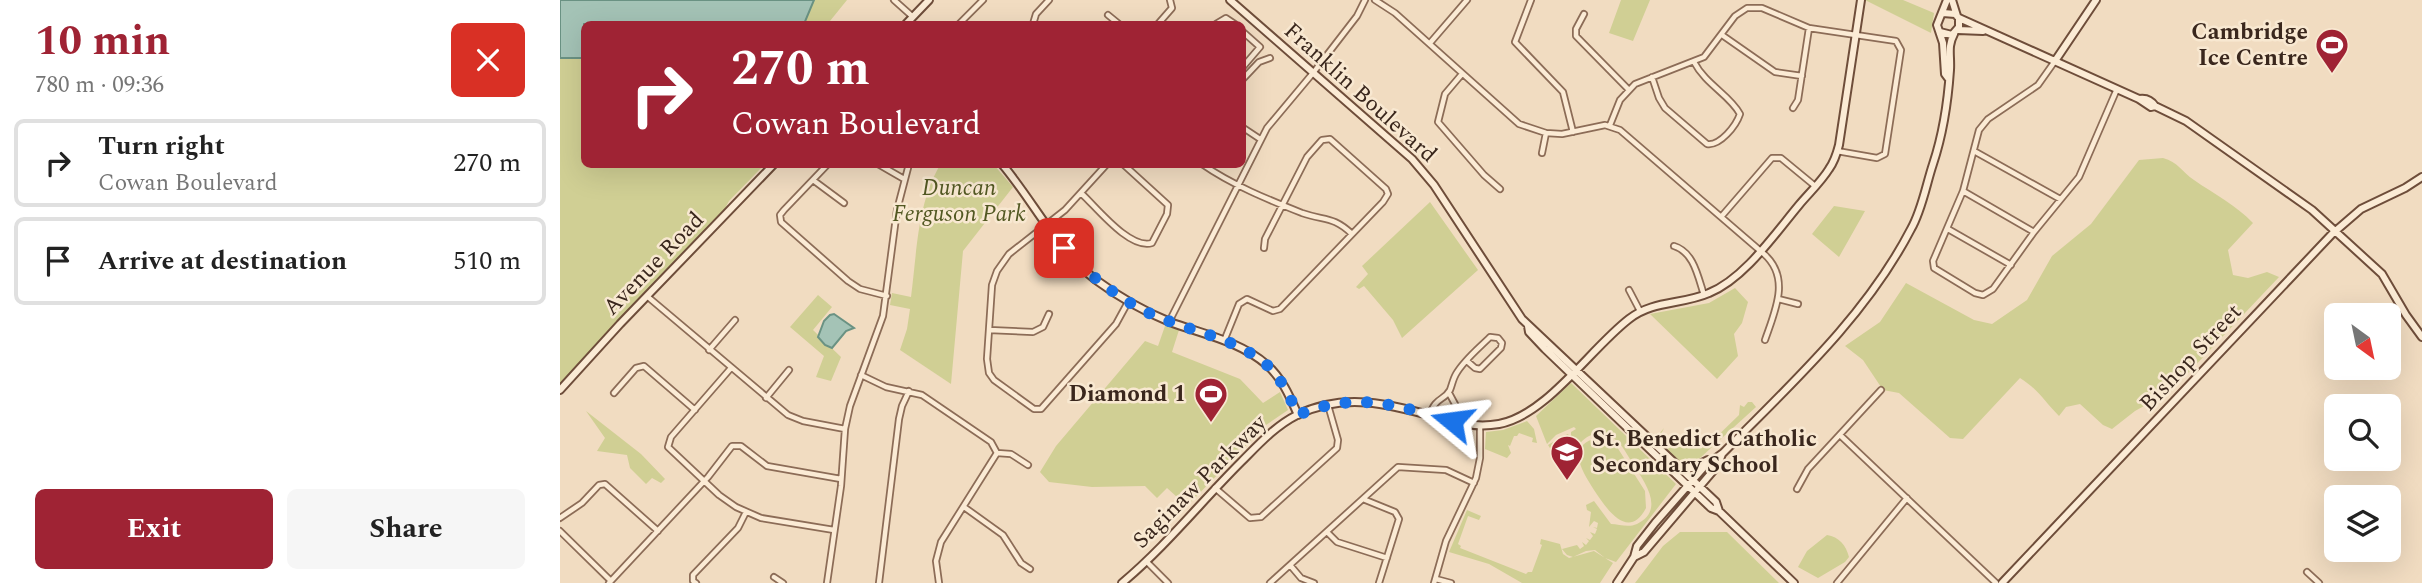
<!DOCTYPE html>
<html lang="en">
<head>
<meta charset="utf-8">
<style>
  :root { --surface:#fff; --page:#f6f6f6; --text:#222; --muted:#767676; --line:#e0e0e0; --accent:#9f2334 }
  body { margin:0; font-family:Spectral,serif; background:var(--page); color:var(--text); height:100vh; display:flex; flex-direction:column; font-size:26px; white-space:nowrap }
  * { box-sizing:border-box; margin:0 }
  p { font-size:23px; color:var(--muted) }
  .icon { flex:none; width:38px; height:38px; fill:none; stroke:currentColor; stroke-width:2; stroke-linecap:round; stroke-linejoin:round }
  .map { position:relative; flex:1; overflow:hidden }
  .side { display:flex; flex-direction:column; background:var(--surface); width:560px }
  .side>* { flex:none }
  .banner { position:absolute; left:21px; top:21px; width:665px; height:147px; border-radius:10px; box-shadow:0 7px 28px #0002; background:#9f2334; color:#fff; overflow:hidden }
  .needle { width:46px; rotate:147deg }
  .fabs { position:absolute; left:1764px; top:303px; display:grid; gap:14px }
  .fabs a { display:grid; place-items:center; width:77px; height:77px; border-radius:10px; background:var(--surface); box-shadow:0 7px 28px #0002; font-size:35px }
  .pin { position:absolute; display:grid; place-items:center; width:60px; height:60px; color:#fff; margin:-30px; border-radius:14px; box-shadow:0 4px 10px #0006 }
  .me { position:absolute; width:77px; margin:-38px; rotate:286deg; stroke-linejoin:round; filter:drop-shadow(0 0 5px #0008) }
  .turn { display:flex; align-items:center; gap:24px; height:147px; padding:0 35px; font-size:32px }
  .turn .icon { width:91px; height:91px; stroke-width:2.5 }
  .turn b { display:block; font-size:49px; line-height:60px }
  .round { display:grid; place-items:center; flex:none; width:74px; height:74px; border-radius:10px; background:var(--page) }
  .headline { display:flex; align-items:center; justify-content:space-between; height:119px; padding:0 35px }
  h1 { font-size:42px; font-weight:700; line-height:52px; color:var(--accent) }
  .primary-button { display:flex; gap:14px; margin-top:auto; padding:14px 35px }
  .primary-button a { flex:1; height:80px; border-radius:10px; background:var(--accent); color:#fff; font-size:28px; font-weight:700; line-height:80px; text-align:center }
  .primary-button a+a { background:var(--page); color:var(--text) }
  ul { padding:0; list-style:none }
  li { display:flex; align-items:center; gap:21px; height:88px; margin:0 14px 10px; padding:0 21px; border:4px solid var(--line); border-radius:10px }
  li div { flex:1 }
  li b { display:block; font-size:26px }
  li em { font-style:normal }
  main { display:flex; flex:1; min-height:0 }
  .map>svg:first-child { display:block }
  .green { fill:#d0cf94 }
  .water { fill:#a4c3b6; stroke:#6a9283; stroke-width:2 }
  .lines { fill:none; stroke-linecap:round; stroke-linejoin:round }
  .street-casing { stroke:#8c6c57; stroke-width:8 }
  .secondary-casing { stroke:#6e4d3a; stroke-width:10 }
  .street { stroke:#fbebd5; stroke-width:4.5 }
  .secondary { stroke:#fbebd5; stroke-width:6 }
  .route { stroke:#1a73e8; stroke-width:12; stroke-dasharray:0 21.6 }
  .labels { text-anchor:middle; dominant-baseline:central; stroke-width:5; stroke-linejoin:round; paint-order:stroke }
  .poi-label { font-size:23px; font-weight:bold; fill:#3a271d; stroke:#f8e8d1; text-anchor:end }
  .street-label { font-size:23px; fill:#3a271d; stroke:#f8e8d1 }
  .park-label { font-size:23px; font-style:italic; fill:#525822; stroke:#f8e8d1 }
</style>
</head>
<body>
<main>
<section class="side">
<div class="headline"><div><h1>10 min</h1><p>780 m · 09:36</p></div><a class="round" style="background:#d93025;color:#fff"><svg class="icon" aria-label="close" viewBox="0 0 24 24"><path d="M6 6l12 12M18 6L6 18"/></svg></a></div>
<ul>
<li><svg class="icon" aria-label="right" viewBox="0 0 24 24"><path d="M7 20v-9h11M14 6l5 5-5 5"/></svg><div><b>Turn right</b><p>Cowan Boulevard</p></div><em>270 m</em></li>
<li><svg class="icon" aria-label="arrive" viewBox="0 0 24 24"><path d="M6 21V4h12l-3 4 3 4H6"/></svg><div><b>Arrive at destination</b></div><em>510 m</em></li>
</ul>
<div class="primary-button"><a>Exit</a><a>Share</a></div>
</section>
<div class="map">
<svg width="1862" height="583" viewBox="0 0 1862 583">
  <rect width="100%" height="100%" fill="#f1dcc1"/>
  <path class="green" d="M0,0h287l-17,21 1,3h-247v140l180,1 -35,36 -6,11 -163,173z
    M1061,0h29l-17,41 -24,-8z
    M1305,0h38l31,13 -3,20z
    M1603,158c15,4 19,14 31,22 20,14 42,25 59,43l-25,27 5,25 15,3 19,-6 12,5 -108,114 -36,20 -23,18 -9,-4 -23,-21 -14,3 -7,9c-16,-16 -20,-26 -39,-38l-57,61 -13,-1 -51,-45 -16,-3 -20,-30 -18,-14 35,-24 26,-39 68,37 18,4 35,-24 25,-44 39,-32 48,-64z
    M380,165h27l4,3 3,-3h20l19,22 -50,64 -12,133 -51,-34 7,-21 3,-20 -20,-4 2,-12 19,4c6,-45 6,-93 29,-132z
    M870,202l48,68 -76,68 -9,-18 -29,-34 -5,3 -3,-2 12,-13 -6,-8z
    M1274,206l31,5 -26,46 -27,-23z
    M1175,288l13,14 -6,21 -8,11 4,22 -21,23 -67,-65 59,-11z
    M258,295l14,12 -19,23 28,27 -10,24 -15,-4 8,-21 -34,-29z
    M605,326l14,4 -7,22 68,27 23,24 17,-11 8,18 -22,15 -79,81 -20,-18 -10,10 -12,-12 -53,1 -43,-5 -9,-10 16,-26 89,-105 13,5z
    M1011,383l105,101 -60,78 -11,-4 -10,-8 -9,1 -13,6 -6,-2 -5,-6 15,-4 3,4 4,-3 -2,-4 4,3 3,-4 -3,-3 4,2 3,-4 -3,-4 5,2 2,-5 -4,-2 4,1 1,-5 -4,-2 -5,6 2,-15 -4,-2 -1,-5 8,-4 17,23c8,0 17,4 26,0 29,-14 7,-43 -4,-60 -6,-9 -11,-21 -20,-26 -17,-12 -37,1 -39,21l-2,-2 -3,2 1,3 -8,5 -14,-22 5,-3 7,2 2,5 -2,4 10,-8 -2,-4h-5l4,-7 4,2v-4l5,-3 -2,-2 -18,8 -9,9 -11,-28z
    M1188,402h4l4,5 -56,51 -13,7 1,2c-11,-2 -31,-23 -32,-34h4l4,-5 -3,6 15,13h30l33,-32 1,-10 4,2z
    M26,411l55,43 24,25 -4,4 -9,-5 -6,6 -16,-16 -3,-13 -30,-4 8,-13z
    M967,421l7,8 3,14 -5,-1 1,-4 -14,-5 -2,3h-3l-4,10 -2,-1 3,8 -4,5 -22,-9 1,-17 17,-2z
    M1038,438l11,2 8,7 28,44 1,17c-18,34 -40,0 -52,-18 -11,-18 -30,-45 4,-52z
    M907,510l14,6 -2,4 -11,-4 -10,28 3,2 -1,2 66,26 2,-2h4l10,-27 -2,-1 1,-5 19,5 3,10 6,4 25,-7 19,12 -13,20h-78l-33,-19 -40,-12z
    M1120,532h47l52,51h-144l28,-37z
    M1267,535c12,2 19,10 22,22l-4,5 -27,16 -20,-11 9,-16z"/>
  <path class="water" d="M0,0h254l-10,24h-220v35l-2,-3v2h-22z
    M274,314l20,14 -8,3 -14,17 -7,-3 -7,-8 6,-16 6,-6z"/>
  <g class="lines">
    <defs>
      <path id="street" d="M334,0l19,17
        M815,0l20,13 124,111 27,9 16,1 43,-9 15,5 144,124c27,24 11,57 1,86
        M971,0l-16,42 48,50 10,40
        M1024,14l-8,15v7l53,54
        M548,15l11,9
        M399,24l24,-24
        M473,24l3,-10 13,-14
        M598,24l14,-16 -2,-8
        M656,24l10,-6 9,6
        M682,31l18,16 -18,21
        M1162,35l53,37 27,4
        M870,43l37,-43
        M1495,61l-17,24 -50,34 -9,11 -16,61 -30,70 1,7 41,25 8,2 10,-6 41,-57 45,-55 38,-88
        M902,74l-17,20 -7,28 46,53 16,14
        M1092,77l7,21 6,10 42,36c13,2 29,-18 33,-30 -10,-19 -34,-29 -46,-52
        M682,80l17,-18 11,-4
        M1233,108l5,-8 11,-72
        M1050,125l10,-25 15,-16 69,-27 31,-41 12,-8h15l47,20 87,13 5,9 -16,104 -8,4 -40,-7
        M682,127l18,12
        M1414,151l86,48
        M982,153l4,-20
        M268,164l-44,46 -4,5 1,7 67,59 12,8 27,7
        M318,164l26,15
        M547,164l-42,46 -56,44 -12,17 -5,14 -5,74 2,14 5,7 40,29h7l75,-85 12,-22
        M642,164c30,21 67,36 100,49 23,8 31,3 50,21
        M253,180l31,23
        M1403,191l71,41
        M522,194c15,14 48,56 70,49l15,-29 1,-9 -45,-41
        M1161,217l51,-59h9l34,28
        M1388,229l63,36
        M1114,246c20,6 24,31 30,49
        M1069,290l11,21
        M88,297l140,118 15,6 42,8
        M1218,299l20,5
        M609,322l98,-194 46,-55 44,-57 8,-16
        M429,330l44,2 10,-5 6,-13
        M664,341l15,-37 8,-5 26,12 7,-2 103,-107 5,-8 -2,-5 -56,-50 -8,1 -15,17 -42,82 -1,9
        M149,350l26,-30
        M171,368l-60,69 -3,10 51,48 17,12 25,11 73,12
        M301,375l25,12 36,8 69,47 6,11
        M54,393l22,-25 8,-2 51,44
        M889,393l7,13 -4,15
        M206,398l23,-28
        M870,415c5,-18 14,-14 20,-25 2,-5 3,-11 6,-16 8,-14 22,-25 34,-37l8,1 4,5 -1,5 -21,21 -5,-1 -8,-7
        M1280,435l156,148
        M437,453l14,1 17,11
        M655,488l35,30 11,-1 76,-69 1,-8 -10,-35
        M1237,489l11,-20 73,-79
        M803,499l32,13 4,7 -20,64
        M404,507l39,28 18,28 9,6
        M0,518l22,-15 17,-18 6,-1 53,47
        M0,531l51,50
        M767,532l10,10 50,16
        M586,561l22,22
        M730,565l11,13 13,5
        M1747,572l12,11
        M214,577l9,6
        M876,579l15,4
        M49,583l99,-106 24,-31h9l26,20 74,13
        M136,583l-3,-2v-6l45,-47 8,-16
        M267,583l14,-97 4,-57 5,-23 33,-90 14,-106 12,-46
        M319,583l20,-164 3,-13 7,-15
        M379,583l-3,-22 5,-19 56,-89
        M710,583l128,-116 48,3 28,13
        M874,583l12,-42 30,-63 4,-20v-32
        M1277,583l70,-85"/>
      <path id="secondary" d="M670,0l182,159 22,26 88,134 194,183 3,9
        M1387,0l-10,25 6,18 2,31 3,4
        M1392,0l5,16
        M1399,18l180,81 12,8 4,-1
        M346,24l23,-24
        M1398,30l25,1
        M1380,32l12,3 7,-8v-9l-4,-4 -12,-1
        M1495,61l41,-61
        M1579,99c6,-1 12,1 16,7l31,15 126,89 70,64 24,41 16,22
        M442,164c32,38 54,85 94,116 23,17 47,31 74,42 32,12 70,19 97,43 15,13 23,32 31,50
        M968,326l1,6 16,17 166,159 8,3 75,72
        M0,390l60,-66 154,-160
        M1121,469l11,-1 16,-8
        M1074,557l10,-5 74,-87 4,-11
        M562,583c43,-36 79,-81 119,-121 17,-17 34,-36 56,-47 47,-23 92,-11 139,2 22,6 40,11 63,7 48,-9 91,-75 130,-105 24,-19 53,-14 80,-26 35,-14 65,-58 90,-88 10,-12 22,-23 30,-36 5,-7 8,-16 10,-24l22,-145
        M1057,583l17,-26 3,-11 18,-23 50,-57 18,-13c68,-69 143,-137 188,-224 11,-19 15,-44 22,-65 10,-30 15,-64 17,-94 1,-15 -3,-23 4,-36
        M1442,583l330,-349 29,-25 44,-21 17,-11"/>
    </defs>
    <use href="#street" class="street-casing"/>
    <use href="#secondary" class="secondary-casing"/>
    <use href="#street" class="street"/>
    <use href="#secondary" class="secondary"/>
  </g>
  <g class="lines">
    <path class="route" d="M504,248c25,27 52,49 85,65 38,18 86,24 118,52 14,13 23,32 31,50 56,-24 99,-10 154,6"/>
  </g>
  <defs>
    <symbol id="stadium-pin" viewBox="-11 -11 22 30"><path d="M0 17L-7.5 6A9.5 9.5 0 1 1 7.5 6Z" fill="#9f2334" stroke="#f8e8d1"/><path d="M0-5a6.5 5 0 1 0 0 10a6.5 5 0 1 0 0-10ZM-3.5-1.8h7v3.6h-7Z" fill="#fff"/></symbol>
    <symbol id="school-pin" viewBox="-11 -11 22 30"><path d="M0 17L-7.5 6A9.5 9.5 0 1 1 7.5 6Z" fill="#9f2334" stroke="#f8e8d1"/><path d="M0-5L7-2L0 1L-7-2ZM-4 1L0 2.5L4 1V4Q0 6-4 4Z" fill="#fff"/></symbol>
  </defs>
  <g fill-rule="evenodd">
    <use href="#stadium-pin" x="1753" y="26" width="38" height="52"/>
    <use href="#stadium-pin" x="632" y="375" width="38" height="52"/>
    <use href="#school-pin" x="988" y="433" width="38" height="52"/>
  </g>
  <g class="labels">
    <g class="poi-label">
      <text x="1748" y="32">Cambridge<tspan x="1748" dy="26">Ice Centre</tspan></text>
      <text x="626" y="394">Diamond 1</text>
      <text x="1032" y="439" text-anchor="start">St. Benedict Catholic<tspan x="1032" dy="26">Secondary School</tspan></text>
    </g>
    <g class="street-label">
      <text transform="translate(800 93) rotate(42)">Franklin Boulevard</text>
      <text transform="translate(94 264) rotate(-46)">Avenue Road</text>
      <text transform="translate(1631 358) rotate(-47)">Bishop Street</text>
      <text transform="translate(640 482) rotate(-45)">Saginaw Parkway</text>
    </g>
    <g class="park-label">
      <text x="399" y="188">Duncan<tspan x="399" dy="26">Ferguson Park</tspan></text>
    </g>
  </g>
</svg>
<div class="fabs">
<a><svg class="needle" viewBox="-14 -14 28 28"><path d="M0-13l5 13h-10z" fill="#e53935"/><path d="M0 13l5-13h-10z" fill="#767676"/></svg></a>
<a><svg class="icon" aria-label="search" viewBox="0 0 24 24"><circle cx="10" cy="10" r="6"/><path d="M15 15l6 6"/></svg></a>
<a><svg class="icon" aria-label="layers" viewBox="0 0 24 24"><path d="M12 4l9 5-9 5-9-5zM3 14l9 5 9-5"/></svg></a>
</div>
<div class="pin" style="left:504px;top:248px;background:#d93025"><svg class="icon" aria-label="arrive" viewBox="0 0 24 24"><path d="M6 21V4h12l-3 4 3 4H6"/></svg></div>
<svg class="me" style="left:892px;top:421px" viewBox="-20 -20 40 40"><path d="M0-17L14 15 0 8-14 15z" fill="#1a73e8" stroke="#fff" stroke-width="4"/></svg>
<div class="banner">
<div class="turn"><svg class="icon" aria-label="right" viewBox="0 0 24 24"><path d="M7 20v-9h11M14 6l5 5-5 5"/></svg><div><b>270 m</b>Cowan Boulevard</div></div>
</div>
</div>
</main>
</body>
</html>
